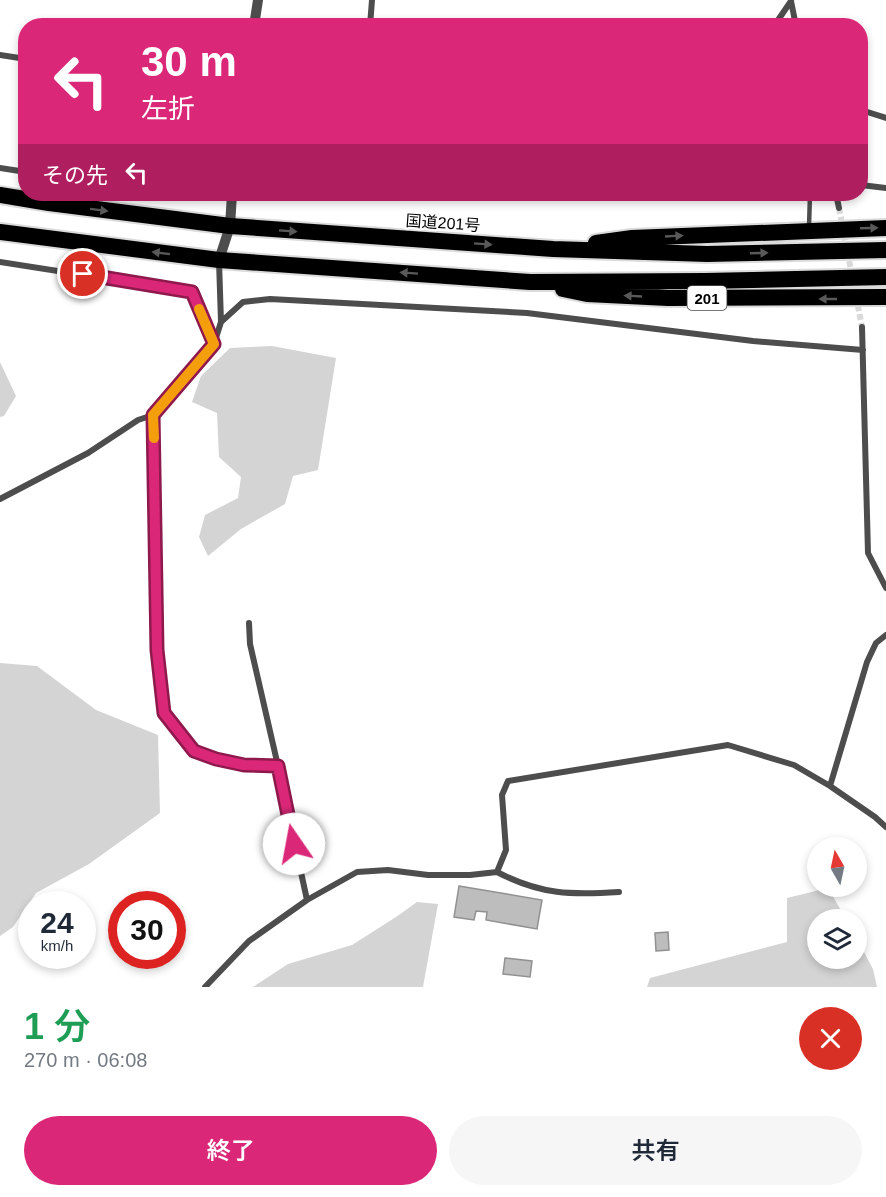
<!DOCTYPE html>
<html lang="ja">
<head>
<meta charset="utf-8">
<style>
  :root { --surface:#fff; --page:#f6f6f7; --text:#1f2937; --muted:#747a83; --accent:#db2777 }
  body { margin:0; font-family:Arial,"Noto Sans JP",sans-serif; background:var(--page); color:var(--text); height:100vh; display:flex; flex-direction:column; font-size:22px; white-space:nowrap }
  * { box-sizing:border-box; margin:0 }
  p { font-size:20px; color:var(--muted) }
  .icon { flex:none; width:33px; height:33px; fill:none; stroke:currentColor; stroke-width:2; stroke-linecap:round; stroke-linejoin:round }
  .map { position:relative; height:987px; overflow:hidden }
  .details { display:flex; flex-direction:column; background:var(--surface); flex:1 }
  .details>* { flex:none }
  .top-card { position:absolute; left:18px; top:18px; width:850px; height:183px; border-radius:24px; box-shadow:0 3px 9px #0003; background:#db2777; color:#fff; overflow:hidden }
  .needle { width:39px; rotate:351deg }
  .controls { position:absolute; left:807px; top:837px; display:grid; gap:12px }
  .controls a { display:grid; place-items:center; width:60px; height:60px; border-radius:50%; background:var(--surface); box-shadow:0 3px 9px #0003; font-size:30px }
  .speed { position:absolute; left:18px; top:891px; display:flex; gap:12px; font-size:30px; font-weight:700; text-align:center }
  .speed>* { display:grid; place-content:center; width:78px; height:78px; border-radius:50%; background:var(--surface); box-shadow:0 3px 9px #0003; line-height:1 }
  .speed small { font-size:15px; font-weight:400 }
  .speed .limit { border:9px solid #d22; background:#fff; color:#111 }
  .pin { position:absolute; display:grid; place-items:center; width:51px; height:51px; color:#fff; margin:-26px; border:3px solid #fff; border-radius:50%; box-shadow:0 2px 6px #0007 }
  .me { position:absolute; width:66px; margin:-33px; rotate:348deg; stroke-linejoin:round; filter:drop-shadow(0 0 4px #0008) }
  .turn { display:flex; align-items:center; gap:21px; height:126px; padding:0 24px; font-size:27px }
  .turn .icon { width:78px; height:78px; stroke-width:2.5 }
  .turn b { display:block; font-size:42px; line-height:51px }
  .then { display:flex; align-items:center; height:57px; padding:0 24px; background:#0003; gap:12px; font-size:22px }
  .round { display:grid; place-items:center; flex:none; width:63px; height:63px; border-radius:32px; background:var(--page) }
  .overview { display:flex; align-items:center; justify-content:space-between; height:102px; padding:0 24px }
  h1 { font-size:36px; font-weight:600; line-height:45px; color:#1e9e55 }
  .primary-button { display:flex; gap:12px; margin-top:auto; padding:12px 24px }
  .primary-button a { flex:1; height:69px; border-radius:36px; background:var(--accent); color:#fff; font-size:24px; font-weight:600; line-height:69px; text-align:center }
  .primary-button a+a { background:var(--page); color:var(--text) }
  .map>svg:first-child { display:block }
  .green { fill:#d4d4d4 }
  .building { fill:#bdbdbd; stroke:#919191; stroke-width:1.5 }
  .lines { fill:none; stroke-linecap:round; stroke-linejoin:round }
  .minor-tunnel { stroke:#d9d9d9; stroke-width:6; stroke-dasharray:6 3; stroke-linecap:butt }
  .trunk-casing { stroke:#dbdbdb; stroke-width:20 }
  .service { stroke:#4d4d4d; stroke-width:4.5 }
  .minor { stroke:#4d4d4d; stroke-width:6 }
  .tertiary { stroke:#4d4d4d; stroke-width:10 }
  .trunk { stroke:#000; stroke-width:16 }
  .oneway { fill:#595959 }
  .route-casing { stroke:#8e194d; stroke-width:15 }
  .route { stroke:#db2777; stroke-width:10 }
  .slow { stroke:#f59e0b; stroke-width:10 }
  .labels { text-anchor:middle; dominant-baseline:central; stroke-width:4.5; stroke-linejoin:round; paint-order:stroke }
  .shield { fill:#fff; stroke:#4c4c4c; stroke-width:1.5 }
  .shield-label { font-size:15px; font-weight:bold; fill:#000 }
  .street-label { font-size:16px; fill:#000; stroke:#fff }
</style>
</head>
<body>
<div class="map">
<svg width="886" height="987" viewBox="0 0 886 987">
  <rect width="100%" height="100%" fill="#fff"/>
  <path class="green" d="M272,346l64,12 -18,112 -25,6 -8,28 -44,25 -33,27 -9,-19 6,-22 33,-17 3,-21 -22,-20 -2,-44 -25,-11 9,-26 29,-28z
    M0,362l16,34 -12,20 -4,1z
    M0,663l37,3 59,44 62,25 2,78 -71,51 -53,29 -23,34 -13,9z
    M828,888l18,31 -28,1v38h38l1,-19 16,30 4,18h-230l3,-9 137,-36v-44z
    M417,902l21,2 -15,83h-170l35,-23 64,-19 44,-28z"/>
  <path class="building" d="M459,886l83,14 -5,29 -51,-9 1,-8 -11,-1 -2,9 -20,-3z
    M668,932l1,18 -13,1 -1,-18z
    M505,958l27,3 -2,16 -27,-3z"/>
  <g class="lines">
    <path class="minor-tunnel" d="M839,208l23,119"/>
    <defs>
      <path id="trunk" d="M0,195l49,8 181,23 323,23 154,5 179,-4
        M0,232l219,28 311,22 175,-1 181,-4
        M596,243l36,-5 254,-10
        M563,289l24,5 81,4 218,-1"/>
    </defs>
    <use href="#trunk" class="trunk-casing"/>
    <path class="service" d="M809,227l1,-33"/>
    <path class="minor" d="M791,1l5,25
      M370,26l2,-26
      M774,26l17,-25
      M0,55l26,4
      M861,110l25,8
      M0,168l26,4
      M861,185l25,3
      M172,194l22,3 12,-3
      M836,194l3,14
      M0,262l192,30 22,52
      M221,322l22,-20 27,-3 257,14 226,28 110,9
      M862,327l6,226 18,35
      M153,415l4,234 7,64 30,38 50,14 34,1 29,134
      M0,499l88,-46 50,-33 15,-5 61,-71 7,-22 -2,-61
      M249,623l1,21 28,122
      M830,786l37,-124 9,-19 10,-8
      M497,872c44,23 75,23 122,20
      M205,987l44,-46 58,-41 50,-28 31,-2 40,5h42l27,-3 9,-22 -4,-55 6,-14 220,-36 66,20 36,21 45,31 11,10"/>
    <path class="tertiary" d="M254,26l4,-26
      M219,260l11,-34 2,-32"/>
    <use href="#trunk" class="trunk"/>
  </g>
  <defs><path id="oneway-solid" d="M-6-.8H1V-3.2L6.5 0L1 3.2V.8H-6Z" transform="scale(1.5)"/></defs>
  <g class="oneway">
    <use href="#oneway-solid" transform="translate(99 210) rotate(7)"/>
    <use href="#oneway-solid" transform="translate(869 228) rotate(-2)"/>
    <use href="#oneway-solid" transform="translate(288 231) rotate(4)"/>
    <use href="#oneway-solid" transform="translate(674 236) rotate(-3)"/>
    <use href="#oneway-solid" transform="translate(483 244) rotate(4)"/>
    <use href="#oneway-solid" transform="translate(161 253) rotate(-173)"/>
    <use href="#oneway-solid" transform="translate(759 253) rotate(-2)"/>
    <use href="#oneway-solid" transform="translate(409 273) rotate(-176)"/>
    <use href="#oneway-solid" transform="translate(633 296) rotate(-177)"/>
    <use href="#oneway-solid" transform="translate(828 299) rotate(-180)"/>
  </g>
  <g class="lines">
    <defs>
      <path id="route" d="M83,274l109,18 22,52 -61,71 4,235 7,63 30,38 22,8 28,6 34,1 16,78"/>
    </defs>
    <use href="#route" class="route-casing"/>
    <use href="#route" class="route"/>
    <path class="slow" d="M154,438l-1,-23 61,-71 -15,-35"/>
  </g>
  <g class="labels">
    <rect class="shield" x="687.5" y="286" width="39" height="24" rx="4.5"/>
    <g class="shield-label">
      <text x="707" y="298">201</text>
    </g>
    <g class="street-label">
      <text transform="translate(443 223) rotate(4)">国道201号</text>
    </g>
  </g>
</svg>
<div class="controls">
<a><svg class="needle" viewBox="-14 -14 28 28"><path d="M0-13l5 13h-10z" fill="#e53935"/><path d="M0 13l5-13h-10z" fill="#747a83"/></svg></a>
<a><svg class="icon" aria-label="layers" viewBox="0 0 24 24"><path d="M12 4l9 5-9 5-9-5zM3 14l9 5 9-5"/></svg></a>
</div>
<div class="speed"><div>24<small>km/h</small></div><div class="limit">30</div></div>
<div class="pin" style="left:83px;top:274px;background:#d93025"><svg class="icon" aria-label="arrive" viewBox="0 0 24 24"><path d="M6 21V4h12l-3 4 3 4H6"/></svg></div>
<svg class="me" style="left:294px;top:844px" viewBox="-20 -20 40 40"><circle r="19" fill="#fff"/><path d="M0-13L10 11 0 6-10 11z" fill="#db2777"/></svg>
<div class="top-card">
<div class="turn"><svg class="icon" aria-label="left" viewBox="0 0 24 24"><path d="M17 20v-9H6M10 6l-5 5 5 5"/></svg><div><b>30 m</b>左折</div></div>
<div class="then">その先<svg class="icon" aria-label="left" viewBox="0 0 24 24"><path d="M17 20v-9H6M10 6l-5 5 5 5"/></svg></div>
</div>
</div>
<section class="details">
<div class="overview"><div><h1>1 分</h1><p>270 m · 06:08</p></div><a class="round" style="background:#d93025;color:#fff"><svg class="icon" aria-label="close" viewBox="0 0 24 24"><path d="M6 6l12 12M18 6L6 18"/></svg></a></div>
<div class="primary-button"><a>終了</a><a>共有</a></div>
</section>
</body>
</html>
